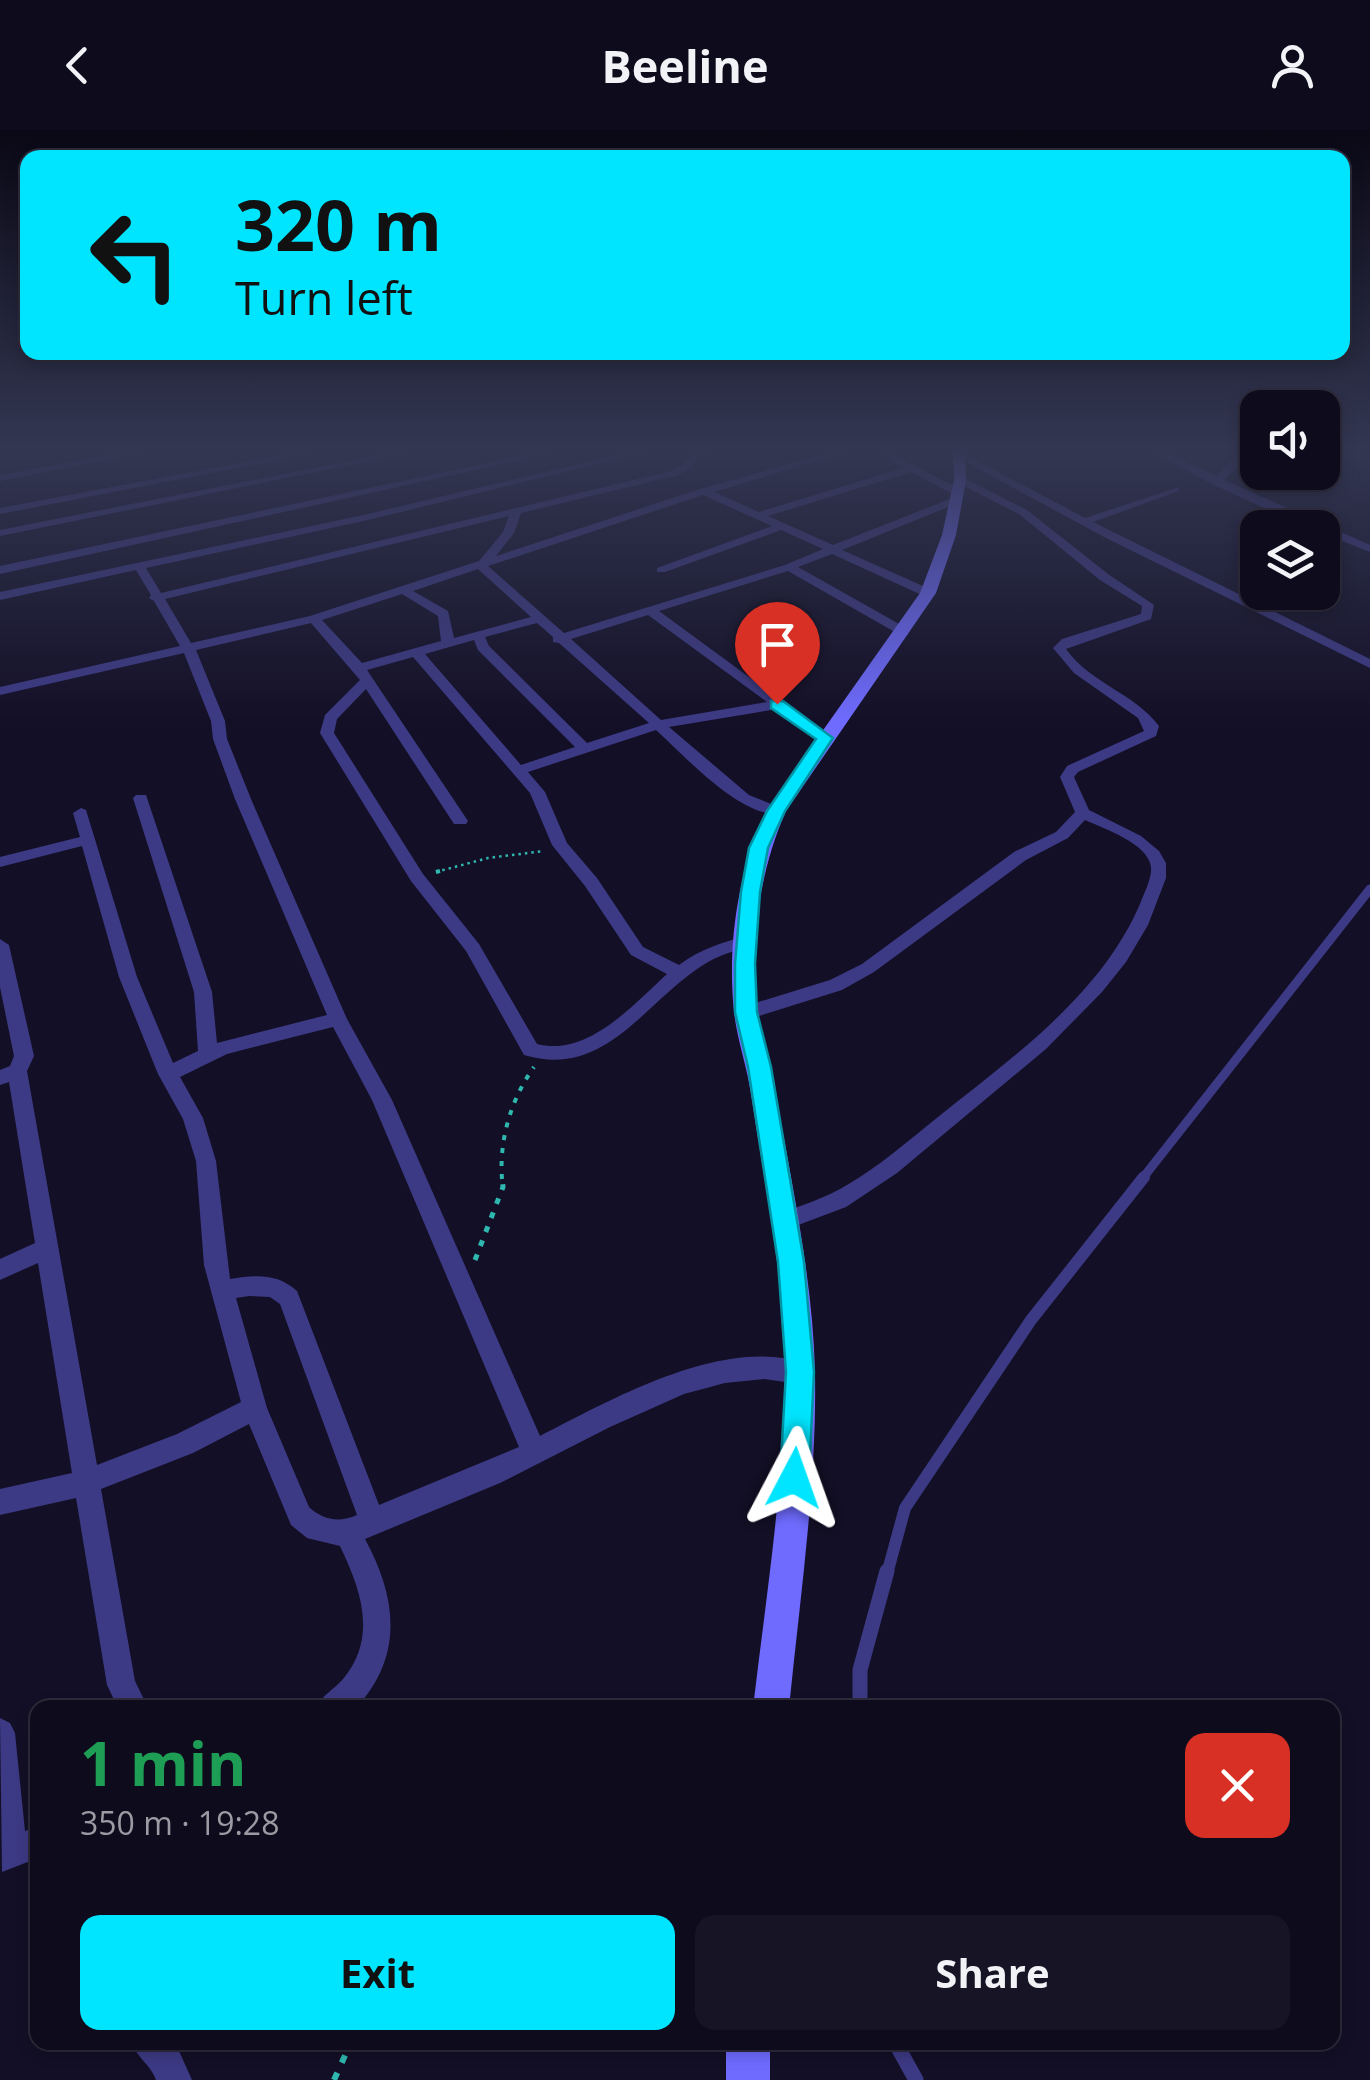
<!DOCTYPE html>
<html lang="en">
<head>
<meta charset="utf-8">
<style>
  :root { --surface:#0e0b1c; --page:#171425; --text:#f1f3f6; --muted:#9b9ba3; --line:#2e2b3b; --accent:#00e5ff }
  body { margin:0; font-family:"Open Sans",sans-serif; background:var(--page); color:var(--text); height:100vh; display:flex; flex-direction:column; font-size:38px; white-space:nowrap }
  * { box-sizing:border-box; margin:0 }
  p { font-size:32px; color:var(--muted) }
  .icon { flex:none; width:55px; height:55px; fill:none; stroke:currentColor; stroke-width:2; stroke-linecap:round; stroke-linejoin:round }
  .map { position:relative; flex:1; overflow:hidden }
  .side { position:absolute; left:30px; top:1570px; width:1310px; height:350px; display:flex; flex-direction:column; background:var(--surface); border-radius:20px; box-shadow:0 5px 15px #0003,0 0 0 2px var(--line) }
  .side>* { flex:none }
  .banner { position:absolute; left:20px; top:20px; width:1330px; height:210px; border-radius:20px; box-shadow:0 5px 15px #0003,0 0 0 2px var(--line); background:#00e5ff; color:#111; overflow:hidden }
  .tools { position:absolute; left:1240px; top:260px; display:grid; gap:20px }
  .tools a { display:grid; place-items:center; width:100px; height:100px; border-radius:20px; background:var(--surface); box-shadow:0 5px 15px #0003,0 0 0 2px var(--line); font-size:50px }
  .pin { position:absolute; display:grid; place-items:center; width:85px; height:85px; color:#fff; margin:-102px -42px; border-radius:50% 50% 50% 0; rotate:-45deg; box-shadow:0 0 10px #0007 }
  .pin .icon { rotate:45deg }
  .me { position:absolute; width:110px; margin:-55px; rotate:4deg; stroke-linejoin:round; filter:drop-shadow(0 0 8px #0008) }
  .turn { display:flex; align-items:center; gap:35px; height:210px; padding:0 50px; font-size:45px }
  .turn .icon { width:130px; height:130px; stroke-width:2.5 }
  .turn b { display:block; font-size:70px; line-height:85px }
  .round { display:grid; place-items:center; flex:none; width:105px; height:105px; border-radius:20px; background:var(--page) }
  .head { display:flex; align-items:center; justify-content:space-between; height:170px; padding:0 50px }
  h1 { font-size:60px; font-weight:700; line-height:75px; color:#1e9e55 }
  .cta { display:flex; gap:20px; margin-top:auto; padding:20px 50px }
  .cta a { flex:1; height:115px; border-radius:20px; background:var(--accent); color:#111; font-size:40px; font-weight:700; line-height:115px; text-align:center }
  .cta a+a { background:var(--page); color:var(--text) }
  header { display:flex; justify-content:space-between; align-items:center; height:130px; padding:0 50px; background:var(--surface); font-size:45px; font-weight:700 }
  .map>svg:first-child { display:block }
  .lines { fill:none; stroke-linecap:round; stroke-linejoin:round }
  .path-far3 { stroke:#2fb8b0; stroke-width:2.5; stroke-dasharray:2.5 4; stroke-linecap:butt }
  .path-far2 { stroke:#2fb8b0; stroke-width:4; stroke-dasharray:5 8; stroke-linecap:butt }
  .path-far1 { stroke:#2fb8b0; stroke-width:5; stroke-dasharray:6 9; stroke-linecap:butt }
  .path { stroke:#2fb8b0; stroke-width:6; stroke-dasharray:8 11; stroke-linecap:butt }
  .lane-far2 { stroke:#3d3a85; stroke-width:9 }
  .lane-far1 { stroke:#3d3a85; stroke-width:12 }
  .lane { stroke:#3d3a85; stroke-width:15 }
  .street { fill:#3d3a85; fill-rule:evenodd }
  .secondary { fill:#6f6bff; fill-rule:evenodd }
  .route { fill:#00e5ff; stroke:#0095a6; stroke-width:2.5 }
</style>
</head>
<body>
<header><svg class="icon" aria-label="back" viewBox="0 0 24 24"><path d="M15 5l-7 7 7 7"/></svg>Beeline<svg class="icon" aria-label="person" viewBox="0 0 24 24"><circle cx="12" cy="8" r="4"/><path d="M4 21q1-7 8-7t8 7"/></svg></header>
<div class="map">
<svg width="1370" height="1950" viewBox="0 0 1370 1950">
  <rect width="100%" height="100%" fill="#130f26"/>
  <g class="lines">
    <path class="path-far3" d="M436,742l52,-14 56,-7"/>
    <path class="path-far2" d="M436,742l4,-1
      M502,1049c-3,-39 9,-80 32,-112"/>
    <path class="path-far1" d="M475,1130l28,-73 -1,-10"/>
    <path class="path" d="M334,1950l17,-38"/>
    <path class="lane-far2" d="M1142,1049l228,-290"/>
    <path class="lane-far1" d="M887,1444l18,-66 126,-188 113,-143"/>
    <path class="lane" d="M860,1578v-38l27,-99
      M895,1912l21,38"/>
    <path class="street" d="M137,320h20l-157,31v-6z
      M310,320h20l-330,64v-6z
      M406,320h19l-425,86v-6z
      M549,320h18l-567,124v-8z
      M638,320h17l-287,70 -222,48 15,25 510,-122 12,-6 5,-10 32,-5 -24,9 -5,10 -13,6 -157,38 -7,20 -18,23 204,-67 139,-39h15l-140,42 45,20 144,-44 -30,-18h12l74,39v4h-8l-40,-21 -143,44 65,29 117,-46h8v4l-116,47 90,40v6h-8l-92,-42 -34,13 110,62v6h-8l-112,-64 -129,40 173,127 -12,3 -43,-32 -108,18 80,68 32,13v6c-41,4 -96,-58 -125,-84l-128,42 17,20 22,51 30,35 46,69 36,18c21,-16 42,-22 67,-29l9,6 -3,4c-15,4 -30,8 -44,16 -62,36 -100,118 -184,93l-58,-104 -55,-70 -91,-148 5,-18 35,-35 -49,-57 -115,27 29,71 2,18 24,60 96,220 45,81 148,336c71,-36 187,-103 269,-71l3,8 -3,8 -9,3 -36,-5 -39,4 -41,11 -74,33 -110,56 -135,56c31,57 40,116 -9,169h-39c5,-14 17,-18 26,-29 35,-42 18,-89 -3,-133l-33,-8 -16,-13 -42,-101 -56,29 -92,36 34,192 13,27h-30l-11,-23 -31,-187 -76,17v-26l72,-16 -34,-210 -38,17v-21l35,-16 -26,-161 -9,3v-15l10,-4 4,-10 -14,-69v-48l9,6 25,111 -7,15 70,394 80,-31 64,-32 -37,-137 -8,-104 -13,-42 -25,-45 -39,-97 -37,-131 -82,21v-10l80,-20 -7,-24 8,-5 5,2 51,167 36,86 25,-12 -4,-59 -61,-194 3,-3h10l66,197 5,51 110,-28 -92,-216 -22,-60 -2,-18 -27,-68 -184,42v-8l180,-41 -26,-45 -5,-3 2,-3 -15,-25 -136,30v-8l368,-78zM703,365l69,31 -115,42v4h8l116,-42 42,19 -38,16 -221,68 -76,-67zM509,386l-6,16 -24,29 -169,55 -119,27 -26,-44zM478,439l53,48 -77,21 -6,-27 -35,-20zM402,464l36,22 3,25 -79,22 -40,-43zM648,485l119,87 -106,18 -90,-81zM537,493l16,14v5l6,1 90,80 -62,20 -98,-97 -4,-9zM474,510l4,10 97,97 -54,18 -96,-111zM413,527l117,136 22,52 33,41 46,69 36,19c-34,31 -79,83 -130,70l-58,-100 -56,-70 -89,-141 3,-14 29,-30 88,135h12l2,-3 -101,-151zM333,897l39,73 147,347 -140,58 -82,-214c-20,-18 -42,-16 -67,-12l-14,-118 -13,-43 -23,-41 47,-23zM249,1166l21,1 10,7 77,211c-18,8 -34,5 -48,-8l-42,-99 -31,-110z
      M957,320l128,68 94,-31v4l-86,31 277,137v9l-264,-130 -153,-83z
      M1148,320h13l55,26 16,-16 26,-10v5l-18,9 -16,16 146,65v7l-48,-19v-5h-14l-96,-44z
      M956,348h8l63,32 81,64 46,31 -3,14 -85,30c24,34 68,44 93,77l-3,10 -78,36 -4,5 15,33 52,26 18,15 7,12v15l-18,47 -22,37 -24,30 -56,57 -149,124 -51,34 -61,23 -8,-2 -3,-7 3,-7c24,-8 48,-16 70,-29 33,-19 62,-45 91,-68 75,-60 163,-122 202,-213 4,-11 12,-25 11,-37 -3,-24 -47,-38 -66,-47l-17,18 -42,22 -152,112 -32,18 -96,30 -9,-7 2,-5 91,-28 32,-16 152,-112 42,-20 19,-20 -15,-35 7,-11 77,-35 -6,-13 -64,-45 -21,-25 9,-9 79,-25 1,-8 -42,-26 -81,-66 -63,-32z
      M0,1588l10,5 5,10 10,98 13,-4v31l-36,14z
      M131,1912h44l17,38h-36c-5,-15 -19,-22 -25,-38z"/>
    <path class="secondary" d="M953,320h12l1,30 -10,55 -20,58 -150,218c-27,61 -37,134 -28,201 3,28 13,55 18,82 16,92 37,186 39,279 2,111 -15,224 -26,335h-36c13,-111 31,-223 32,-334 0,-94 -20,-188 -34,-280 -4,-27 -14,-55 -17,-82 -7,-68 4,-140 32,-201l154,-218 22,-58 12,-55z
      M726,1912h44v38h-44z"/>
  </g>
  <linearGradient id="sky" x2="0" y2="1"><stop stop-color="#0a0815"/><stop offset="0.54" stop-color="#333752"/><stop offset="1" stop-color="#333752" stop-opacity="0"/></linearGradient>
  <rect width="1370" height="593" fill="url(#sky)"/>
  <path class="route" d="M771,571h12l50,37 -48,73 -17,37 -8,44 -5,72 2,48 14,55 33,195 10,110 -5,106 -4,11 -11,4 -10,-4 -4,-11 6,-106 -8,-110 -30,-195 -13,-55v-48l6,-72 8,-44 18,-37 49,-72 -45,-31z"/>
</svg>
<div class="tools">
<a><svg class="icon" aria-label="sound" viewBox="0 0 24 24"><path d="M4 9h4l5-4v14l-5-4H4zM17 9q2 3 0 6"/></svg></a>
<a><svg class="icon" aria-label="layers" viewBox="0 0 24 24"><path d="M12 4l9 5-9 5-9-5zM3 14l9 5 9-5"/></svg></a>
</div>
<div class="pin" style="left:777px;top:574px;background:#d93025"><svg class="icon" aria-label="arrive" viewBox="0 0 24 24"><path d="M6 21V4h12l-3 4 3 4H6"/></svg></div>
<svg class="me" style="left:794px;top:1348px" viewBox="-20 -20 40 40"><path d="M0-17L14 15 0 8-14 15z" fill="#00e5ff" stroke="#fff" stroke-width="4"/></svg>
<div class="banner">
<div class="turn"><svg class="icon" aria-label="left" viewBox="0 0 24 24"><path d="M17 20v-9H6M10 6l-5 5 5 5"/></svg><div><b>320 m</b>Turn left</div></div>
</div>
<section class="side">
<div class="head"><div><h1>1 min</h1><p>350 m · 19:28</p></div><a class="round" style="background:#d93025;color:#fff"><svg class="icon" aria-label="close" viewBox="0 0 24 24"><path d="M6 6l12 12M18 6L6 18"/></svg></a></div>
<div class="cta"><a>Exit</a><a>Share</a></div>
</section>
</div>
</body>
</html>
